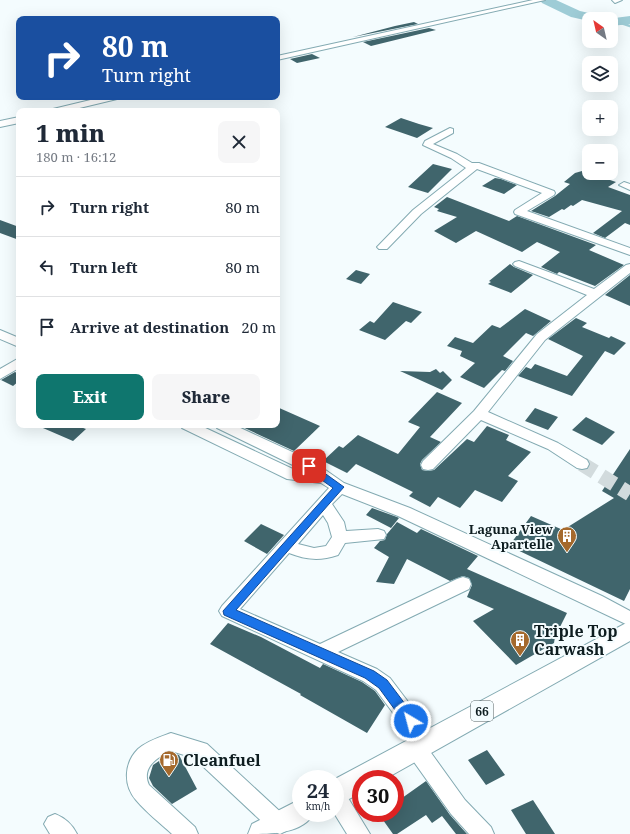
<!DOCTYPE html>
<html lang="en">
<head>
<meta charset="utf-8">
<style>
  :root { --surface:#fff; --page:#f6f6f7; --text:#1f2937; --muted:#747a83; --line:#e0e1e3; --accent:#0f766e }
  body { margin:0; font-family:"Noto Serif",serif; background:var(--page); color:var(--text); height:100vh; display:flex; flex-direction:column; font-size:15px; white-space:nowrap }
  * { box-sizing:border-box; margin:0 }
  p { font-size:13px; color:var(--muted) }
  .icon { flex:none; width:22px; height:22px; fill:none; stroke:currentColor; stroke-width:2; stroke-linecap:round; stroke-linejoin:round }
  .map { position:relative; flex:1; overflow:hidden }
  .details { position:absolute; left:16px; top:108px; width:264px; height:320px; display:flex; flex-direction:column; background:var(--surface); border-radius:8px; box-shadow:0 4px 16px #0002 }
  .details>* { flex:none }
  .guide { position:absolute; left:16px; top:16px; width:264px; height:84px; border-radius:8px; box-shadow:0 4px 16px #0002; background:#1a4fa0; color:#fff; overflow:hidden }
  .needle { width:26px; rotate:326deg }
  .buttons { position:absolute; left:582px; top:12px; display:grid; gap:8px }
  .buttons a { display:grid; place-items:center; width:36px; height:36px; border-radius:8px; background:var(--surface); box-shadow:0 4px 16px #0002; font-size:20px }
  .speed { position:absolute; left:292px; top:770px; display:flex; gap:8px; font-size:20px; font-weight:700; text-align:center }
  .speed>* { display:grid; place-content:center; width:52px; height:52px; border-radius:50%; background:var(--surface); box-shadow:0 4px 16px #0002; line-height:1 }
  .speed small { font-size:10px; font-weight:400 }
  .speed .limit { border:6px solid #d22; background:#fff; color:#111 }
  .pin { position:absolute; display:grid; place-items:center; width:34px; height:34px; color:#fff; margin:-17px; border-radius:8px; box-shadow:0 2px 6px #0006 }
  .me { position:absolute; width:44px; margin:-22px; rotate:323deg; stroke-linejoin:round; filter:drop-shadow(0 0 3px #0008) }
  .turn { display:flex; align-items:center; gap:14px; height:84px; padding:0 20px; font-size:18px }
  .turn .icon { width:52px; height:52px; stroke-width:2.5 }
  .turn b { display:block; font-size:28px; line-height:34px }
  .round { display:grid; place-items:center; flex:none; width:42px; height:42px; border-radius:8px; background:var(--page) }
  .headline { display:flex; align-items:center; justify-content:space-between; height:68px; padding:0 20px }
  h1 { font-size:24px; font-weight:800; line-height:30px }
  .action { display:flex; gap:8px; margin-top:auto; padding:8px 20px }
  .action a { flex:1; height:46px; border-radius:8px; background:var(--accent); color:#fff; font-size:16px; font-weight:800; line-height:46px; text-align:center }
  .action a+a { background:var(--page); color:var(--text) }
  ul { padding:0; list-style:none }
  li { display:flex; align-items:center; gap:12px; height:60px; padding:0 20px; border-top:1px solid var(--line) }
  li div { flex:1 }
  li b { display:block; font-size:15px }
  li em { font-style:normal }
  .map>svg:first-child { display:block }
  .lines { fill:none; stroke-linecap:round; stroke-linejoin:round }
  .stream { stroke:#9eccd6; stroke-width:2.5 }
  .river { fill:#9eccd6; fill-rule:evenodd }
  .building { fill:#40656c }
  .minor-tunnel { stroke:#d2dbdd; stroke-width:15; stroke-dasharray:15 8; stroke-linecap:butt }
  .minor-casing { stroke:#83aab2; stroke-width:2 }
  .major-casing { stroke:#83aab2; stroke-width:2 }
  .minor { fill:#fff; fill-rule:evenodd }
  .major { fill:#fff; fill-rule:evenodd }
  .route { fill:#1a73e8; stroke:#114b97 }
  .labels { text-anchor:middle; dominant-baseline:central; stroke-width:4; stroke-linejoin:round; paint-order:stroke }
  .shield { fill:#f4fcfe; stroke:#536063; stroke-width:1 }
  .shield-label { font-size:12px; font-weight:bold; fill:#0e1d20 }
  .poi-label { font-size:13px; font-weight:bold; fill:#0e1d20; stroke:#f4fcfe; text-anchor:end }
  .near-poi-label { font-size:16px; font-weight:bold; fill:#0e1d20; stroke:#f4fcfe; text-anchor:start }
</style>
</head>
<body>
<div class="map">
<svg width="630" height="834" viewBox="0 0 630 834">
  <rect width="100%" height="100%" fill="#f4fcfe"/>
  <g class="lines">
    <path class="stream" d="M618,22l12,4"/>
    <path class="river" d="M540,0h16l24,11 22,5 2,3h-15v2l-18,-4 -29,-14z
      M630,16v8l-19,2v-7h-4z"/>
  </g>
  <path class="building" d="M414,22l4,2 -65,13 42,-11z
    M429,28l7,2 -65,16 -8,-4z
    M312,54l8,4 -23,5 -7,-4z
    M401,118l18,6 14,4 -16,10 -32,-11z
    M433,164l19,5 -24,24 -20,-6z
    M582,171l13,7 3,-2 18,6 -8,5 22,8v30l-5,-2 -20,15 -12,-5 29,-22 -40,-11 -9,6 -2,-1 -7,5 -2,-1 -13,8 -18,-6 24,-15 15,-12 -6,-2 11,-9z
    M495,178l6,1 16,6 -13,9 -22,-8z
    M447,197l62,24 8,-5 79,29 -7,5 35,15 -29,21 -36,-14 -2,2 -16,-7 19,-15 -23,-10 -15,10 -46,-21 -20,12 -22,-12 23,-14 -20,-6 2,-2 -5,-2z
    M0,220l19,7v13l-19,-7z
    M510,264l4,3 19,8 -22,18 -23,-9 3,-2 -2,-1z
    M356,270l14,4 -9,10 -15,-5z
    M630,275v31l-25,-11z
    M393,302l29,10 -11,11 -5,-2 -21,19 -26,-10 11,-9 4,2z
    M525,309l26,12 -18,15 -7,-3 -23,23 10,5 -8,10 -3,-1 -18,18 -24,-11 15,-14 -15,-7 2,-5 -15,-5 8,-9 18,6 19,-18 8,3z
    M576,318l11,5 -5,4 27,11 2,-2 15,7 -12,12 -9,-4 -33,45 -54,-20 8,-9 5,2 4,-5 32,12 16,-20 -35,-17z
    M436,369l4,4 3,-2 9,9 -10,10 -42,-19 30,1z
    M15,372l4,2v7l-6,5 -12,-6z
    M437,392l25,11 -32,34 11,5 -19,18 -2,4 2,6 6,1 6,-1 33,-31 7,3 13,-16 22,9 -3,5 25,12 -23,24 10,5 -16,21 -27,-12 -15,18 -22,-11 -8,10 -21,-11 4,-4 -57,-28 -9,9 -24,-12 16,-15 4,2 15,-13 40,19 22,-27 -12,-5z
    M277,407l43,19 -26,25 -56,-26h39z
    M535,408l23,9 -10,13 -23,-9z
    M586,417l29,15 -13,13 -30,-15z
    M36,425h39l11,4 -13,12z
    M630,449v140l-6,12 -115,-55 22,-30 32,14 51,-32 -12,-7z
    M372,508l25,9 2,1 -8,10 -25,-13z
    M397,522l20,11 4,-4 57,27 -11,13 100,44 -12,24 -1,6 -38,22 -43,-44 21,-12 -27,-12 5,-12 -3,-7 -6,-2 -13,5 -43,-22 -13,25 -18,-2 13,-25 -15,-9 6,-7 5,-1 2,-6z
    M261,524l23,11 -17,19 -23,-13z
    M228,623l33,14 59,31 3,-4 39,18 13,9 10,14 -18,28 -67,-38 1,-1 -91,-50z
    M487,750l18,25 -19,10 -18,-25z
    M171,753l8,2 18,34 -25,15 -19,-18 -4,-8 4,-13z
    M426,781l24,34 17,19h-11l-14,-18 -10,7 -6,-8 -29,19h-4l-15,-21h17v-10z
    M533,800l22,34h-29l-15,-24z"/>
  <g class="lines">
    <path class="minor-tunnel" d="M582,464l48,30"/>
    <defs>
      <path id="minor" d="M533,0h12l-268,60v-4z
        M612,0h10l-7,3z
        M103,97h15l-1,2 -50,12h-15l1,-2z
        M19,117v6l-19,4v-6z
        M450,128l3,1v4l-20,11 24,10 15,9h7l75,28 1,2 -1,2 -27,16 103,37v7l-115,-41 -1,-2 1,-2 27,-17 -65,-24 -56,45 -34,35h-8l-2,-2 2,-2 34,-35 53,-42 -15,-10 -28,-13 2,-4z
        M624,182l6,2v6l-11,-5z
        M519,261l75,28 32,-24 4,-1v9l-85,67 -57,72 70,31 29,17 2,4 -2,4 -5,1 -5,-1 -29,-19 -67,-29 -48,49 -5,1 -5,-1 -2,-4 2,-4 51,-50 63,-77 50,-39 -72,-29 -2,-2 2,-2z
        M0,330l19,8v9l-19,-8z
        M19,358v10l-19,11v-10z
        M180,425h19l96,45 10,1 -88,-43 -2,-3h19l80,37 30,21 66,25 192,88 28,15v15l-232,-110 -56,-22 -10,10 12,18 2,9 32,-2 6,2 2,4 -2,4 -39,4 -7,12c-18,6 -31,5 -49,-2l-49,56 80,35 137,-65 6,-2 6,2 2,5 -2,5 -131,63 39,17 13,9 44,58 3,6 -3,6 -5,2 36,50 26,27 3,7h-25l-18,-20 -42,-59 -3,-6 3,-6 5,-2 -38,-51 -13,-9 -141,-65 -3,-5 3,-5 107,-118 -8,-5 -34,-4 -105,-51zM323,515l5,8 4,14 -6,9 -12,2 -16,-4z
        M171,733l36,11 79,73 4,7 -4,7 -6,3 -8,-3 -78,-73 -23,-7c-14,6 -30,17 -22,34l46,42 3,7h-26c-12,-11 -26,-22 -36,-34 -13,-15 -12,-37 2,-51 9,-8 22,-12 33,-16z
        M335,785l7,3 28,46h-23l-13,-21z
        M55,814c10,4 17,10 22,20h-27l-6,-10 4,-7z"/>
      <path id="major" d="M630,621v20l-245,138h-24v14l-26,13v-27z
        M301,799v14h13c-11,21 -43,21 -66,21l4,-10z"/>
    </defs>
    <use href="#minor" class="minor-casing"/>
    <use href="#major" class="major-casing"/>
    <use href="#minor" class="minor"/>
    <use href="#major" class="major"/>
  </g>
  <path class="route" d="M309,462l35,25 -108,123 138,61 13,9 28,37 2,4 -2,4 -4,1 -5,-1 -27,-37 -14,-10 -141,-63 -1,-4 110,-123 -28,-20 -1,-2 1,-3z"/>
  <defs>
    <symbol id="building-pin" viewBox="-11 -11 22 30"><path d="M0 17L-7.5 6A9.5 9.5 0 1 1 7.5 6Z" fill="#a5692c" stroke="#f4fcfe"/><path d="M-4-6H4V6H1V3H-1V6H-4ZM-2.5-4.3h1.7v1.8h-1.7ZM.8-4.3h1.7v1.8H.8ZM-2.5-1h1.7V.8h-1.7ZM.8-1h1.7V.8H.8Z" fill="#fff"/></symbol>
    <symbol id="fuel-pin" viewBox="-11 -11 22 30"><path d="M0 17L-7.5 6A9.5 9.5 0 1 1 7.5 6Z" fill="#a5692c" stroke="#f4fcfe"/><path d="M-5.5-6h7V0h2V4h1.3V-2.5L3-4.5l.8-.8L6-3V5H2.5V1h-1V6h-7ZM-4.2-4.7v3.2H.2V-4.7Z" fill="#fff"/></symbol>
  </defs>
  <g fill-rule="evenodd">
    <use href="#building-pin" x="556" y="525" width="22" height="30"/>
    <use href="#building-pin" x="509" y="629" width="22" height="30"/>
    <use href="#fuel-pin" x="158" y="749" width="22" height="30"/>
  </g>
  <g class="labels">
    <rect class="shield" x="471" y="701" width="22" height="20" rx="3"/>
    <g class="shield-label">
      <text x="482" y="711">66</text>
    </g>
    <g class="poi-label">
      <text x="553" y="529">Laguna View<tspan x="553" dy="15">Apartelle</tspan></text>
    </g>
    <g class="near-poi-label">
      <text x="534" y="631">Triple Top<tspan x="534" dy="18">Carwash</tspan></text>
      <text x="183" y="760">Cleanfuel</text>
    </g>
  </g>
</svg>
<div class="buttons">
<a><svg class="needle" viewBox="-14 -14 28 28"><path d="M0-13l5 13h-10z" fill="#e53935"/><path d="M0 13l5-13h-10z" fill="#747a83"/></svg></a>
<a><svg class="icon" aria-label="layers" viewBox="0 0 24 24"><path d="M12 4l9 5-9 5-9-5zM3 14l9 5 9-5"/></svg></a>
<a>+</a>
<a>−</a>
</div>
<div class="speed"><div>24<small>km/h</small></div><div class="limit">30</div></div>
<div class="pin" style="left:309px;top:466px;background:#d93025"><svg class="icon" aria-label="arrive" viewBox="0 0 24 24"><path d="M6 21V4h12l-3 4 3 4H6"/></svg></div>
<svg class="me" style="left:411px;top:721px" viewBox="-20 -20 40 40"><circle r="17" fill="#1a73e8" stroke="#fff" stroke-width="3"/><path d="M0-11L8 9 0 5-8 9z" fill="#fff"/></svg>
<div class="guide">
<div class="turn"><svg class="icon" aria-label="right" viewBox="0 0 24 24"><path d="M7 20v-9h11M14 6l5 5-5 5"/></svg><div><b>80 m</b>Turn right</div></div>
</div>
<section class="details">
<div class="headline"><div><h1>1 min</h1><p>180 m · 16:12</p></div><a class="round"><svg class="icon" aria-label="close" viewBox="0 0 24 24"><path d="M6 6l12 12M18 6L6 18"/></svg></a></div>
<ul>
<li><svg class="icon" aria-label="right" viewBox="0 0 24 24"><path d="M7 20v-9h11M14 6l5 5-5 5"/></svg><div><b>Turn right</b></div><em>80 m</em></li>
<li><svg class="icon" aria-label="left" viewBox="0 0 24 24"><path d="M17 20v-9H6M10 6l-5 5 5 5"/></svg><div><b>Turn left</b></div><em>80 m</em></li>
<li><svg class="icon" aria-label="arrive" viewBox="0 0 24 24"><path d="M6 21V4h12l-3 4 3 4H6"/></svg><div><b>Arrive at destination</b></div><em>20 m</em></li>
</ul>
<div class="action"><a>Exit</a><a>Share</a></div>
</section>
</div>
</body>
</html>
